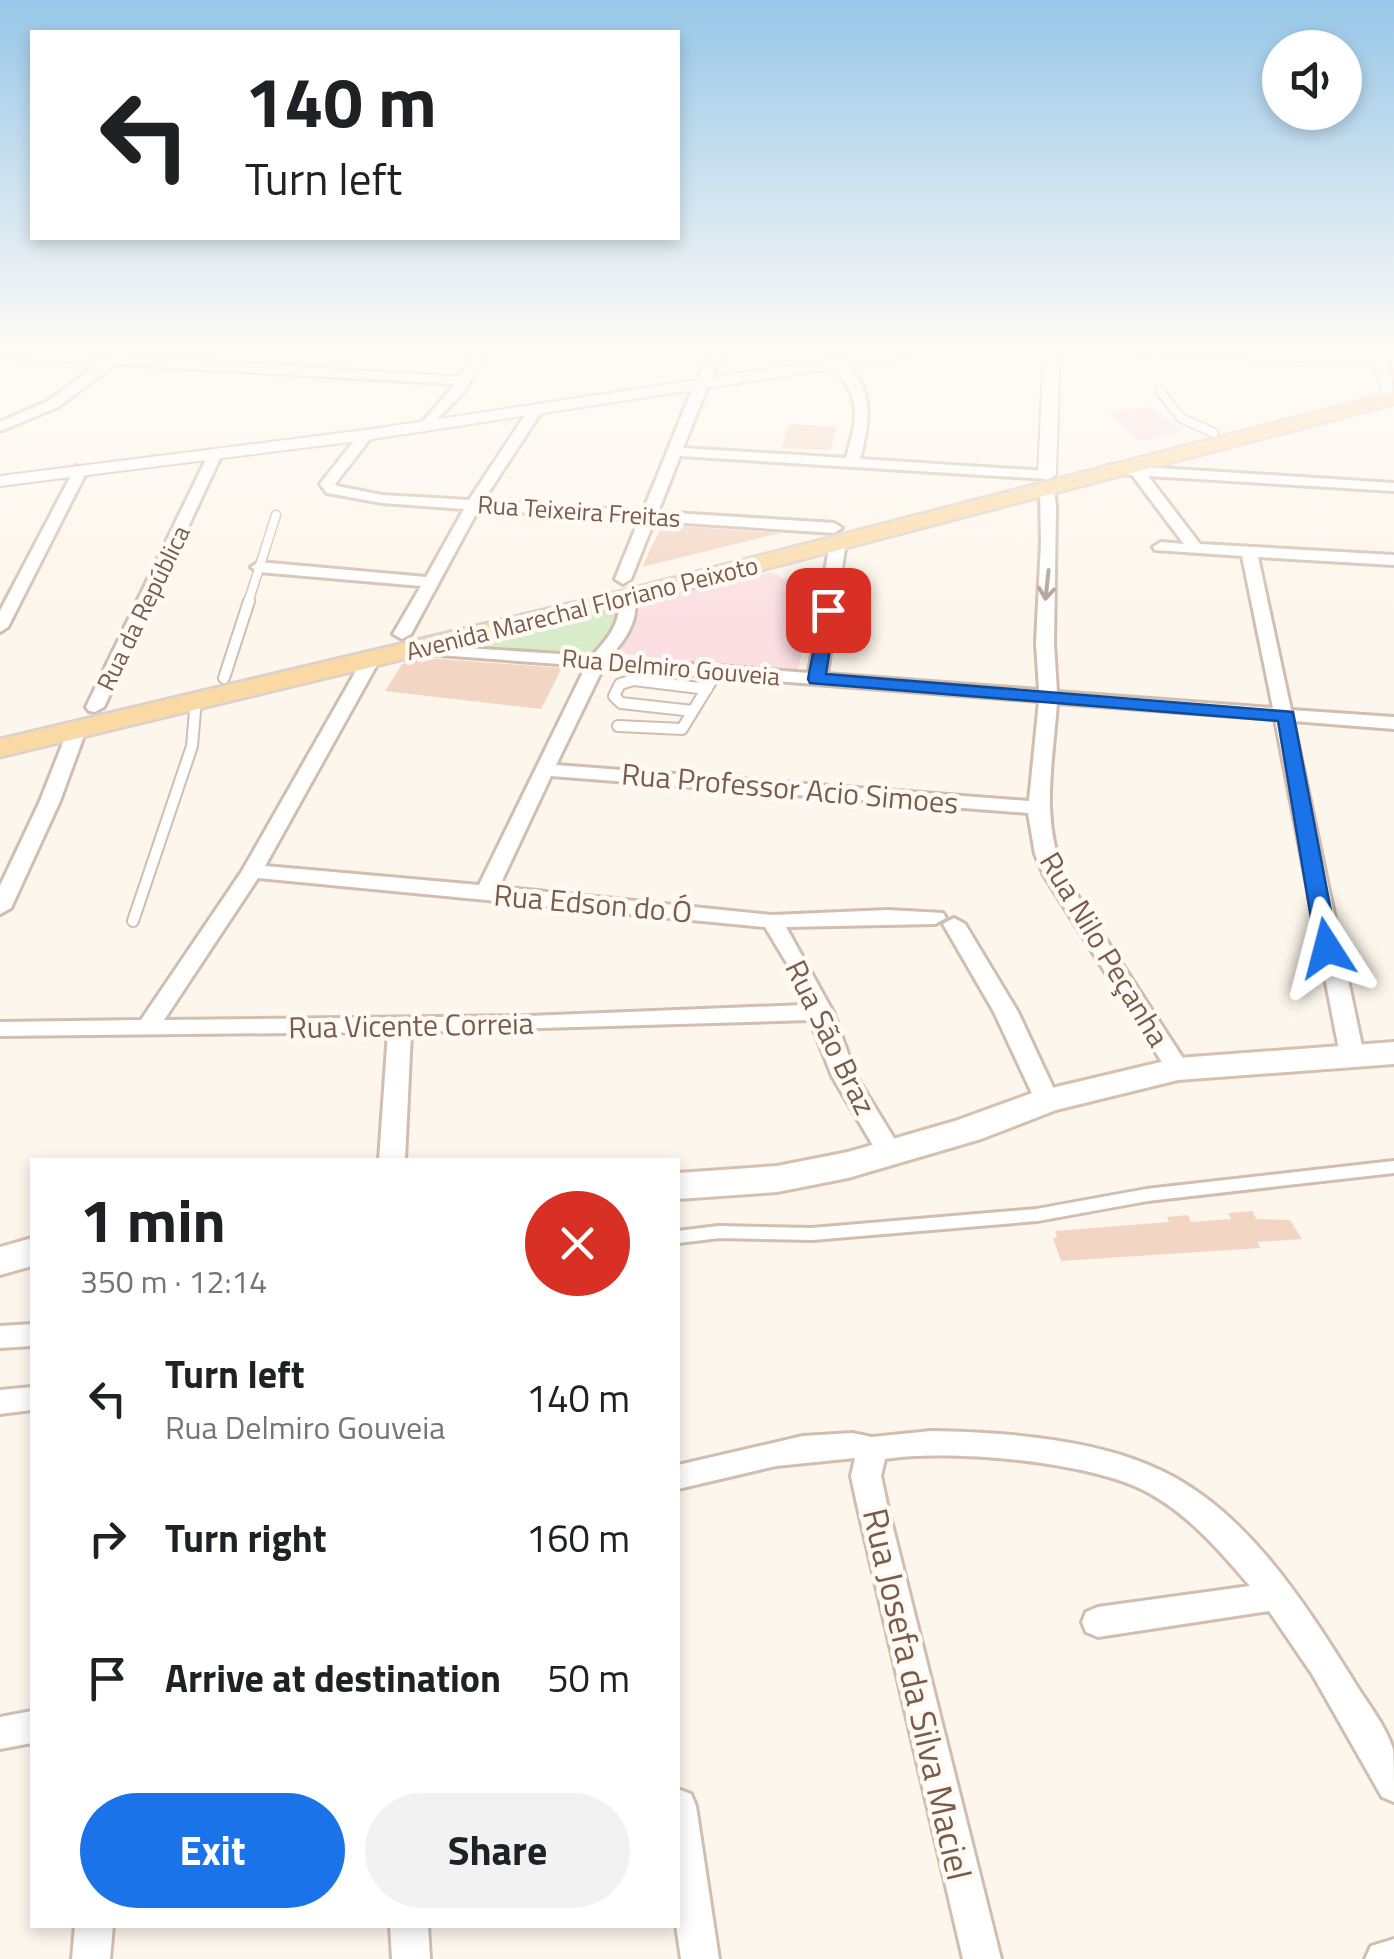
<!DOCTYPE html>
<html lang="en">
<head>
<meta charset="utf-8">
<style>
  :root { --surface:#fff; --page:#f2f2f2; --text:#202124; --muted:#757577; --accent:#1a73e8 }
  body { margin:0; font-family:"Titillium Web",sans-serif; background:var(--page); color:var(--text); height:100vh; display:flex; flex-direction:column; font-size:38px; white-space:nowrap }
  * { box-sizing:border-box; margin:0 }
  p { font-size:32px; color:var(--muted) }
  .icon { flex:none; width:55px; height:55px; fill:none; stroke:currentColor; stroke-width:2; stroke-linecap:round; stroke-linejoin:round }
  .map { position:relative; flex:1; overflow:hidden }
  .panel { position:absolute; left:30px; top:1158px; width:650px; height:770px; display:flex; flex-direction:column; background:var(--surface); border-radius:0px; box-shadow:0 5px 15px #0003 }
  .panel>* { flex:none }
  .top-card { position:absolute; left:30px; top:30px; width:650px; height:210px; border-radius:0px; box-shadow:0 5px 15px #0003; background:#fff; color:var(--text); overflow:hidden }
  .controls { position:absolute; left:1262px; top:30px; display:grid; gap:20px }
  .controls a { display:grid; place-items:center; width:100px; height:100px; border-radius:50%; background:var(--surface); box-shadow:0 5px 15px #0003; font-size:50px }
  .pin { position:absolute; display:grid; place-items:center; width:85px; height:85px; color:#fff; margin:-42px; border-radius:20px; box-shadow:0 5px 15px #0006 }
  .me { position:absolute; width:110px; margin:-55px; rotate:351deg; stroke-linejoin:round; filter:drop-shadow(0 0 8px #0008) }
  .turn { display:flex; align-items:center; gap:35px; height:210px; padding:0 50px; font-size:45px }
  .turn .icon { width:130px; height:130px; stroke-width:2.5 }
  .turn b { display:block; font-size:70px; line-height:85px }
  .round { display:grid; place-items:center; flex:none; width:105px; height:105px; border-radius:52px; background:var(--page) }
  .headline { display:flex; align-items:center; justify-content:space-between; height:170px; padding:0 50px }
  h1 { font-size:60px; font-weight:700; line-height:75px }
  .button { display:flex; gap:20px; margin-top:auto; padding:20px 50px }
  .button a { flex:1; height:115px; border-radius:60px; background:var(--accent); color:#fff; font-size:40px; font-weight:700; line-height:115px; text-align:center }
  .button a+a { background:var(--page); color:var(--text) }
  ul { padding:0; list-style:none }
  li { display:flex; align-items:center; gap:30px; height:140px; padding:0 50px }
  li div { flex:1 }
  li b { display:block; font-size:38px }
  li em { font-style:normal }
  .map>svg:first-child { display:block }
  .medical { fill:#fbdfe3 }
  .green { fill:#d8ecc9 }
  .building { fill:#f3d5c3 }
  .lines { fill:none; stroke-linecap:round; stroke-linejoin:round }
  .service-far2-casing { stroke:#d1beb0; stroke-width:11 }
  .service-far1-casing { stroke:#d1beb0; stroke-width:14 }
  .service-casing { stroke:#d1beb0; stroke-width:18 }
  .minor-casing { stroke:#d1beb0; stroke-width:6 }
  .tertiary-casing { stroke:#d1beb0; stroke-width:4 }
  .secondary-casing { stroke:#d6c0b0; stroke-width:6 }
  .primary-casing { stroke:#dad1cd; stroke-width:5 }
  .service-far2 { stroke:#fff; stroke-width:8 }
  .service-far1 { stroke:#fff; stroke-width:10 }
  .service { stroke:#fff; stroke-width:12 }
  .minor { fill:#fff; fill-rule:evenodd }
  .tertiary { fill:#fff; fill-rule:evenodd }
  .secondary { fill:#fff; fill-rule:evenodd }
  .primary { fill:#fbd9a5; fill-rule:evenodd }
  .oneway { stroke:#af9d94 }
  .route { fill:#1a73e8; stroke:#114b97; stroke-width:2.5 }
  .labels { text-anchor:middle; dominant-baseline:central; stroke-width:9; stroke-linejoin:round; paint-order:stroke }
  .far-street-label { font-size:25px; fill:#7a5c4d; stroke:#fffaf3 }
  .street-label { font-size:30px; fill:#7a5c4d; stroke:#fffaf3 }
  .near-street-label { font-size:35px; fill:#7a5c4d; stroke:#fffaf3 }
</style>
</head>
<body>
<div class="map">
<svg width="1394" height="1959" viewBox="0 0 1394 1959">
  <rect width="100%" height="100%" fill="#fdf6ec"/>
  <path class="medical" d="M1152,407l29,25 -42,9 -32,-31z
    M771,572l46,23 -20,77 -177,-18 14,-49z"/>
  <path class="green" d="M623,607l-15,48 -141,-10z"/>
  <path class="building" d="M789,424l48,3 -7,23 -48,-2z
    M662,525l118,8 -138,34z
    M426,658l136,10 -21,41 -156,-18 17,-27z
    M1253,1211l3,8 34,1 12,19 -44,3 2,6 -199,13 -8,-23h4l-2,-7 114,-9 -2,-5 21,-2 3,7 40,-3 -3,-6z"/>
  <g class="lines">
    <defs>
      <path id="service-far2" d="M1160,391l21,27 33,15
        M248,603l28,-88"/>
      <path id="service-far1" d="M224,678l25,-77
        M693,711l-72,-8 -7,-7 6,-12 14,-4 73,9
        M618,726l64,3 36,-59
        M133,921l59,-175 4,-47"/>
      <path id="service" d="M678,1237l41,-5 93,2 225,-19 110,-20 247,-28"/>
      <path id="minor" d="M0,349l460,28 18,-28h12l-28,45 -36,36 -7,-4 36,-42 -340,-20 -57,43 -58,24v-9l48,-21 52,-38 -100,-6z
        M715,349h12l-18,34 -26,65 163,10c13,-45 16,-61 -18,-95l6,-4c43,19 36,62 26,100l187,12 7,4 -7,4 -367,-23 -22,56 176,11 8,5 -8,5 -180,-12 -23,58 -8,5 -8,-5 24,-59 -161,-10 -67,124 -9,5 -9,-5 28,-48 -162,-14 -8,-5 8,-5 167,15 38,-68 -82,-6 -55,-10 -7,-9 41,-52 5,-1 7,4 -38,49 2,2 45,9 87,5 62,-94 5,-1 7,4 -60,92 160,10 52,-128z
        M210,451l12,3 -118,253 -9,5 -6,-1 -3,-4z
        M1112,465l282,18v8l-246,-15 52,68 194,11v10l-136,-8 33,153 103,7v12l-101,-8 71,334 -4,5 -8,3 -12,-8 -65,-336 -218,-16c-4,60 -17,115 7,172l126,194 -4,6h-16l-126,-200 -9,-21 -7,-41 -477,-37 -52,111 273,28 116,-5 55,3 3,5 -11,6 -149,3 47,85 23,64 47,77 -4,6h-18l-49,-83 -22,-56 -399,12 -6,128h-26l9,-128 -388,4v-14l141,-2 101,-149 122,-214 6,-1 9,5 -114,205 214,19 107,-219 -160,-12 -6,-1v-8l172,11c16,-18 29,-32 27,-58l8,-5 8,5c3,25 -10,42 -26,60l200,15 21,-132 8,-5 8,5 -19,133 212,16 -3,-47 5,-100 -1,-55 7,-4 7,4 2,18 -2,137 3,49 216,16 -31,-152 -87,-6 -2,-3 8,-5 23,2 -52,-69 -25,-3v-6zM603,668l436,33 -10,100 -473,-36zM258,878l507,49 23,38 16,40 -275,11 -365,4z
        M76,466l12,3 -80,158 -8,5v-21z
        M77,724l9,6 -26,71 -49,107 -11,6v-28l40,-85 28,-71z
        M954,918l11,6 53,88 41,88 -3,6 -9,2 -12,-8 -41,-88 -51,-88z
        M32,1324v22l-32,2v-22z
        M32,1387v23l-32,4v-24z
        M931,1431c71,1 167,8 231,40 86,41 144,134 193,212 12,20 31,43 38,66 1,15 1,37 1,53l-12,-5 -70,-123 -43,-63 -171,26 -12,-5 -4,-10 4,-10 12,-5 152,-21c-30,-35 -61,-71 -101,-93 -57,-32 -199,-44 -264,-34l-4,17 6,28 114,455h-38l-106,-455 -6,-28 4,-18 -79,8 -98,23v-24l125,-29 49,-3 20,4z
        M32,1711v32l-32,6v-32z
        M678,1789l13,5 5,12 23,153h-38l-5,-34z
        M75,1925h38l-3,34h-38z
        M390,1925h38l2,34h-38z
        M1394,1939v20h-29l6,-13z"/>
      <path id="tertiary" d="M901,349h36l-8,5 -563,86 -366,46v-10l366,-46z
        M1044,349h16l-4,126 -9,5 -9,-5z
        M1106,349h288v10h-4l4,44 -11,-4 -9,-40 -74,2 -186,-7z"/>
      <path id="secondary" d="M1394,1042v22l-216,16 -122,30 -75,29 -133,39 -71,14 -99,7v-26l99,-7 71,-14 107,-31 80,-29 143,-34z
        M32,1238v28l-32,9v-28z"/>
      <path id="primary" d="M1394,392v12l-758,199 -636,154v-18l623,-148z"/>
    </defs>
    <use href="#service-far2" class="service-far2-casing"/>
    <use href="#service-far1" class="service-far1-casing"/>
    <use href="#service" class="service-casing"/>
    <use href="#minor" class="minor-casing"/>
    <use href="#tertiary" class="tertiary-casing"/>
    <use href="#secondary" class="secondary-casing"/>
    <use href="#primary" class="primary-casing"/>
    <use href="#service-far2" class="service-far2"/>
    <use href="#service-far1" class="service-far1"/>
    <use href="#service" class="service"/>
    <use href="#minor" class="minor"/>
    <use href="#tertiary" class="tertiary"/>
    <use href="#secondary" class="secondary"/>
    <use href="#primary" class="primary"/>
  </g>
  <defs><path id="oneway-shaft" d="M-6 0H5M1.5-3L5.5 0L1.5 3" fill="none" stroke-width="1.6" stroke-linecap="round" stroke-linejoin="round" transform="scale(2.5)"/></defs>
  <use class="oneway" href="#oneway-shaft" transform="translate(1047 585) rotate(96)"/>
  <linearGradient id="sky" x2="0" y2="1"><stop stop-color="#97c7e8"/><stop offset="0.56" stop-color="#fefbf6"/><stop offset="1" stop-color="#fefbf6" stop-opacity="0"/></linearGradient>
  <rect width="1394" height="623" fill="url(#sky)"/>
  <path class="route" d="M822,607l14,3 -10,64 467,38 45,236 -11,7 -11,-7 -38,-227 -468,-38 -2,-4z"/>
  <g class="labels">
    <g class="far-street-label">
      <text transform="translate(579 511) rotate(4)">Rua Teixeira Freitas</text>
      <text transform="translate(143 608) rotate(-64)">Rua da República</text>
      <text transform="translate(582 608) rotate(-14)">Avenida Marechal Floriano Peixoto</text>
      <text transform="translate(671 667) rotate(5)">Rua Delmiro Gouveia</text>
    </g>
    <g class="street-label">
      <text transform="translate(790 788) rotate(5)">Rua Professor Acio Simoes</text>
      <text transform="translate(593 903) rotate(5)">Rua Edson do Ó</text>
      <text transform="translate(1105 949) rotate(59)">Rua Nilo Peçanha</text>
      <text transform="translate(411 1025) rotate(-1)">Rua Vicente Correia</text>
      <text transform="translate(831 1037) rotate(64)">Rua São Braz</text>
    </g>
    <g class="near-street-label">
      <text transform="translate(918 1694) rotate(77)">Rua Josefa da Silva Maciel</text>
    </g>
  </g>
</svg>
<div class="controls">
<a><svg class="icon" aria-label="sound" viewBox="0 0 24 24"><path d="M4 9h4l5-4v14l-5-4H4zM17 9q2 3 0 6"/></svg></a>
</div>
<div class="pin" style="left:828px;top:610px;background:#d93025"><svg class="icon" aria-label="arrive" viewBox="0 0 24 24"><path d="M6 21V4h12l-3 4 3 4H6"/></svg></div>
<svg class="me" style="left:1327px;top:948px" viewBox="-20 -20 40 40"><path d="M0-17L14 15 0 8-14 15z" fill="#1a73e8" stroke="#fff" stroke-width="4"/></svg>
<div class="top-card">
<div class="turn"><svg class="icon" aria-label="left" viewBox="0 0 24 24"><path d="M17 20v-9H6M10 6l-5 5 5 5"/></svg><div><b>140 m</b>Turn left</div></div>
</div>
<section class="panel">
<div class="headline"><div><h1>1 min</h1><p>350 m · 12:14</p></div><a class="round" style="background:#d93025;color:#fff"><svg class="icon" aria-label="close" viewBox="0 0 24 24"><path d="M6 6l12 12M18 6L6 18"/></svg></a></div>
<ul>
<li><svg class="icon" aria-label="left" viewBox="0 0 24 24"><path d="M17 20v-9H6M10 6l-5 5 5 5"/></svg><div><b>Turn left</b><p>Rua Delmiro Gouveia</p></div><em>140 m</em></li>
<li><svg class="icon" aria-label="right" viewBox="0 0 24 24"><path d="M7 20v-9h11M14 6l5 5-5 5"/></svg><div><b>Turn right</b></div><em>160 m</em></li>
<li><svg class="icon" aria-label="arrive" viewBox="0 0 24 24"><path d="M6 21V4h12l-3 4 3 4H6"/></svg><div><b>Arrive at destination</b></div><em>50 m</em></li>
</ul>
<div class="button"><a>Exit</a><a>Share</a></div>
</section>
</div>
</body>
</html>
